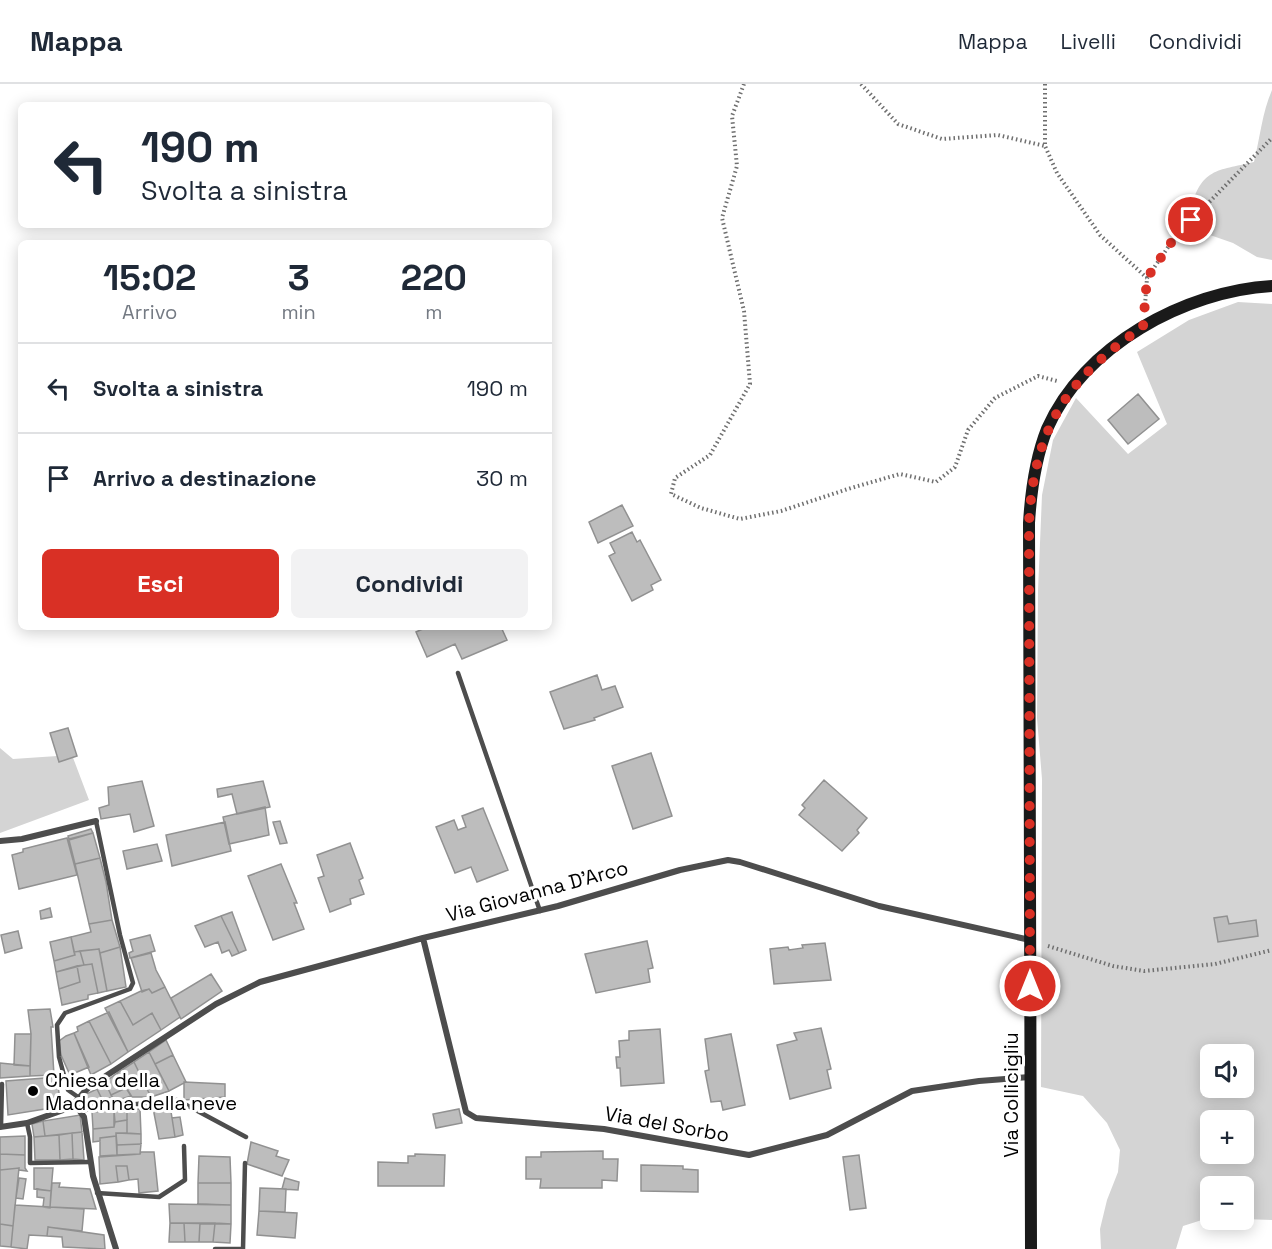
<!DOCTYPE html>
<html lang="it">
<head>
<meta charset="utf-8">
<style>
  :root { --surface:#fff; --page:#f2f2f3; --text:#1f2937; --muted:#747a83; --line:#e0e1e3; --accent:#d93025 }
  body { margin:0; font-family:"Space Grotesk",sans-serif; background:var(--page); color:var(--text); height:100vh; display:flex; flex-direction:column; font-size:22px; white-space:nowrap }
  * { box-sizing:border-box; margin:0 }
  p { font-size:20px; color:var(--muted) }
  .icon { flex:none; width:33px; height:33px; fill:none; stroke:currentColor; stroke-width:2; stroke-linecap:round; stroke-linejoin:round }
  .map { position:relative; flex:1; overflow:hidden }
  .panel { position:absolute; left:18px; top:156px; width:534px; height:390px; display:flex; flex-direction:column; background:var(--surface); border-radius:9px; box-shadow:0 3px 15px #0003 }
  .panel>* { flex:none }
  .banner { position:absolute; left:18px; top:18px; width:534px; height:126px; border-radius:9px; box-shadow:0 3px 15px #0003; background:#fff; color:var(--text); overflow:hidden }
  .tools { position:absolute; left:1200px; top:960px; display:grid; gap:12px }
  .tools a { display:grid; place-items:center; width:54px; height:54px; border-radius:9px; background:var(--surface); box-shadow:0 3px 15px #0003; font-size:30px }
  .pin { position:absolute; display:grid; place-items:center; width:51px; height:51px; color:#fff; margin:-26px; border:3px solid #fff; border-radius:50%; box-shadow:0 2px 6px #0007 }
  .me { position:absolute; width:66px; margin:-33px; rotate:0deg; stroke-linejoin:round; filter:drop-shadow(0 0 4px #0008) }
  .turn { display:flex; align-items:center; gap:21px; height:126px; padding:0 24px; font-size:27px }
  .turn .icon { width:78px; height:78px; stroke-width:2.5 }
  .turn b { display:block; font-size:42px; line-height:51px }
  .eta { display:flex; justify-content:space-evenly; align-items:center; height:102px; text-align:center }
  .eta b { font-size:36px; font-weight:600; line-height:42px }
  .primary-button { display:flex; gap:12px; margin-top:auto; padding:12px 24px }
  .primary-button a { flex:1; height:69px; border-radius:9px; background:var(--accent); color:#fff; font-size:24px; font-weight:600; line-height:69px; text-align:center }
  .primary-button a+a { background:var(--page); color:var(--text) }
  ul { padding:0; list-style:none }
  li { display:flex; align-items:center; gap:18px; height:90px; padding:0 24px; border-top:2px solid var(--line) }
  li div { flex:1 }
  li b { display:block; font-size:22px }
  li em { font-style:normal }
  header { display:flex; align-items:center; gap:36px; box-sizing:border-box; height:84px; padding:0 30px; background:var(--surface); border-bottom:2px solid var(--line) }
  header strong { font-size:28px }
  nav { display:flex; gap:33px; margin-inline-start:auto; font-size:21px }
  .map>svg:first-child { display:block }
  .green { fill:#d4d4d4; fill-rule:evenodd }
  .building { fill:#bdbdbd; stroke:#919191; stroke-width:1.5 }
  .lines { fill:none; stroke-linecap:round; stroke-linejoin:round }
  .path { stroke:#6f6f6f; stroke-width:4; stroke-dasharray:1.5 3; stroke-linecap:butt }
  .lane { stroke:#4d4d4d; stroke-width:4.5 }
  .street { stroke:#4d4d4d; stroke-width:6 }
  .secondary { stroke:#1a1a1a; stroke-width:12 }
  .route { stroke:#d93025; stroke-width:10; stroke-dasharray:0 18 }
  .poi-dot { fill:#000; stroke:#fff; stroke-width:2 }
  .labels { text-anchor:middle; dominant-baseline:central; stroke-width:6; stroke-linejoin:round; paint-order:stroke }
  .street-label { font-size:20px; fill:#000; stroke:#fff }
  .poi-label { font-size:20px; fill:#000; stroke:#fff; text-anchor:start }
</style>
</head>
<body>
<header>
<strong>Mappa</strong>
<nav><a>Mappa</a><a>Livelli</a><a>Condividi</a></nav>
</header>
<div class="map">
<svg width="1272" height="1165" viewBox="0 0 1272 1165">
  <rect width="100%" height="100%" fill="#fff"/>
  <path class="green" d="M1272,6v170l-15,-3 -24,-14 -23,-8 -20,-25c12,-42 26,-39 64,-48 6,-24 8,-49 18,-72z
    M1238,218l34,2v916l-28,-1v-33h-34v33h-5l-22,7 -7,23h-75l-1,-20 7,-29 11,-28 2,-22 -13,-27 -24,-27 -42,-9 1,-308 -5,-61 1,-127 4,-96 11,-55 23,-42 52,56 39,-30 -30,-72 52,-32zM1210,970h34v34h-34zM1210,1036h34v34h-34z
    M0,664l13,11 59,-4 17,45 -89,33z"/>
  <path class="building" d="M1138,310l21,25 -31,25 -20,-24z
    M622,421l11,21 -35,17 -9,-21z
    M632,448l5,10 3,-2 21,40 -10,5 2,5 -21,11 -23,-45 6,-3 -5,-10z
    M427,543h74l6,13 -45,19 -7,-15 -28,13 -11,-25z
    M597,591l5,15 13,-4 8,21 -29,11 1,2 -31,9 -14,-37z
    M68,644l9,28 -18,6 -9,-29z
    M651,669l21,63 -39,13 -21,-63z
    M824,696l43,38 -10,12 2,3 -17,18 -43,-36 6,-7 -3,-3z
    M142,697l12,45 -20,6 -4,-18 -29,5 -2,-11 10,-3 -1,-18z
    M263,697l7,26 -33,7 -5,-20 -14,3 -1,-8z
    M265,723l4,28 -40,9 -6,-27z
    M483,724l25,62 -31,12 -6,-15 -16,6 -19,-46 18,-7 4,10 8,-3 -4,-11z
    M280,737l7,22 -7,1 -7,-22z
    M225,738l6,29 -59,15 -6,-31z
    M91,745l2,4 -24,6 -1,-3z
    M93,749l7,25 -25,6 -6,-24z
    M67,754l10,37 -58,14 -7,-34 11,-3v-3z
    M350,759l13,35 -4,2 5,14 -14,5 1,5 -21,8 -12,-34 6,-2 -7,-21z
    M157,760l5,17 -35,8 -4,-18z
    M100,774l6,24 6,38 -23,4 -14,-60z
    M281,780l16,39h-3l10,26 -31,11 -25,-64z
    M50,824l2,9 -11,2 -1,-8z
    M232,828l14,38 -7,3 -18,-37z
    M221,832l18,37 -7,3 -3,-6 -7,3 -4,-11 -13,5 -10,-21z
    M1227,832l2,8 27,-4 2,16 -40,6 -4,-24z
    M112,836l8,27 -20,6 -1,-4 -25,3 -3,-15 20,-5 -2,-8z
    M18,847l4,17 -17,5 -4,-18z
    M150,851l5,16 -25,7 -1,-5 4,-2 -3,-11z
    M71,853l4,18 -21,6 -4,-19z
    M647,857l6,27 -5,1 2,13 -54,11 -11,-39z
    M825,859l6,37 -57,4 -4,-35 18,-2 1,3 14,-2 -1,-3z
    M120,863l6,40 -19,4 -7,-38z
    M99,865l8,42 -9,2 -6,-29 -8,1 -4,-14z
    M80,867l4,14 -28,7 -2,-11 21,-6 -1,-3z
    M151,869l5,17 9,17 -13,6 -3,-4 -7,3 -11,-34z
    M92,880l6,29 -10,2v4l-26,6 -3,-16 21,-7 -3,-16z
    M77,882l3,16 -21,7 -3,-17z
    M211,890l11,17 -41,28 -10,-21z
    M165,903l15,30 -19,13 -9,-17 -19,12 -13,-24 21,-10 8,-2 3,4z
    M120,917l13,24 19,-12 9,17 -33,22 -23,-44z
    M50,925l3,18h-2l3,48 -24,1 1,-42 -3,-24z
    M109,928l19,40 -17,12 -22,-43z
    M89,937l22,43 -20,11 -17,-42 4,-2 -1,-4z
    M821,944l10,41 -4,1 4,18 -41,11 -13,-54 20,-5 -3,-7z
    M660,945l4,54 -43,3 -1,-18h-3l-1,-11h4l-1,-16 10,-1v-9z
    M74,949l15,34 -19,8 -9,-20 -2,-14 7,-5z
    M15,950h16l-1,32 -16,-1z
    M731,950l14,71 -22,5 -2,-9 -10,1 -6,-31 4,-1 -4,-31z
    M166,956l7,15 -18,9 -6,-12z
    M149,968l20,39 -18,6 -17,-35z
    M173,971l13,27 -17,9 -14,-27z
    M134,978l17,35h-19l-15,-24z
    M0,979l30,3v10l-30,2z
    M117,989l9,15 -15,7 -5,-11 2,-4z
    M57,993l3,24 -15,8 -37,6 -2,-34z
    M184,998l41,2v13l-41,3z
    M106,1000l6,13 -9,4 -6,-12z
    M126,1004l5,8 -16,5 -4,-6z
    M97,1005l6,12 -14,4 -5,-10z
    M112,1013l4,5 3,8 -27,2 -3,-7 14,-4z
    M170,1021l5,32 -16,2 -6,-31z
    M140,1025l1,25 -14,-1v-23z
    M459,1025l3,14 -26,5 -3,-14z
    M127,1026v10l-12,2 -1,-11z
    M114,1027v16l-21,2 -1,-17z
    M80,1031l2,17 -37,4 -2,-15z
    M180,1033l3,18 -8,2 -3,-19z
    M127,1036v13h-11v3l-16,2v3l-7,1v-13l21,-2 1,-5z
    M43,1037l2,15 -11,1 -2,-13z
    M82,1048l2,28 -11,-1 -1,-26z
    M72,1049l1,26 -13,1 -1,-25z
    M116,1049l25,1v10l-24,1z
    M59,1051l1,25h-25l-1,-23z
    M25,1052v19l-25,-1v-17z
    M116,1052l1,19 -17,1v-18z
    M251,1058l27,9 -2,5 13,4 -7,16 -35,-12z
    M141,1060l-1,10 -23,1v-10z
    M603,1067v8h15l-1,22 -15,-1v8h-62l1,-9h-15v-22h15v-5z
    M141,1068h13l4,39 -19,2 -1,-14 -9,1 -2,-14h-11l2,16 -18,2 -1,-27 41,-3z
    M0,1070l25,1v13l2,3 -8,-1v-2l-19,2z
    M415,1070l30,1 -1,31h-66v-24l30,1v-7h7z
    M859,1071l7,53 -16,2 -7,-53z
    M199,1072l31,1 1,26h-33z
    M641,1081l42,1v3l15,1v22l-57,-1z
    M116,1082h11l2,14 -11,2z
    M19,1084l-6,58 -13,-2v-54z
    M34,1084h19l-2,23 -17,-2z
    M19,1094l7,1 -3,20 -7,-1z
    M285,1094l14,4 -1,8 -16,-1z
    M52,1099h8l-1,4 31,2 6,20 -46,-2z
    M198,1099h33v22l-33,-1z
    M260,1104l26,1 -1,23 -26,-1z
    M37,1105l14,2 -1,17 -7,-1 1,-9 -7,-1z
    M169,1120l62,1v19l-61,-1z
    M15,1121l69,4 -2,22 -34,-4 -1,9 -18,-1 -2,14 -16,-2z
    M259,1127l38,2 -2,25 -38,-3z
    M170,1139h14l1,19h-16z
    M184,1139h16l-1,19h-14z
    M200,1139h15l-2,19h-14z
    M215,1139l16,1 -1,19 -17,-1z
    M0,1140l13,2 -2,21 -11,-1z
    M48,1143l56,8 1,14 -42,-2 -1,-10 -15,-1z"/>
  <g class="lines">
    <path class="path" d="M744,0l-12,32 5,50 -15,52 22,93 6,73 -40,71 -35,23 -4,16 30,14 39,11 41,-8 70,-23 49,-14 36,8 19,-15 13,-37 27,-32 43,-22 19,5
      M861,0l37,40 44,15 56,-4 47,11
      M1045,0v62l12,27 43,62 47,43
      M1145,221l2,-27 28,-41 97,-99
      M1048,862l65,20 31,5 71,-7 57,-14"/>
    <path class="lane" d="M458,589l82,238
      M78,1013l-10,-7 -9,-33 -2,-32 8,-12 65,-24 3,-6 -13,-48 -24,-114
      M117,1022l60,-6 69,37
      M82,1028l8,-4
      M27,1039l3,14v26l60,-1
      M1,1043l1,-43
      M97,1109l62,4 26,-17 -1,-34
      M215,1165h28l2,-86"/>
    <path class="street" d="M0,757l22,-2 74,-18
      M423,854l43,174 10,6 128,11 145,26 78,-20 85,-44 67,-10 51,-4
      M75,1020l9,13 9,59 23,73
      M0,1043l27,-4 42,-15c9,-7 14,-17 23,-23l124,-81 44,-22 163,-44 135,-32 122,-36 48,-10 12,2 139,44 151,34"/>
    <path class="secondary" d="M1031,1165l-2,-726c2,-33 6,-64 18,-94 36,-83 138,-138 225,-143"/>
  </g>
  <g class="lines">
    <path class="route" d="M1030,902l-1,-463c5,-94 37,-144 114,-196l4,-49 28,-41 16,-17"/>
  </g>
  <circle class="poi-dot" cx="33" cy="1007" r="6"/>
  <g class="labels">
    <g class="street-label">
      <text transform="translate(537 807) rotate(-15)">Via Giovanna D'Arco</text>
      <text transform="translate(1011 1011) rotate(-90)">Via Collicigliu</text>
      <text transform="translate(667 1040) rotate(10)">Via del Sorbo</text>
    </g>
    <g class="poi-label">
      <text x="45" y="996">Chiesa della<tspan x="45" dy="23">Madonna della neve</tspan></text>
    </g>
  </g>
</svg>
<div class="tools">
<a><svg class="icon" aria-label="sound" viewBox="0 0 24 24"><path d="M4 9h4l5-4v14l-5-4H4zM17 9q2 3 0 6"/></svg></a>
<a>+</a>
<a>−</a>
</div>
<div class="pin" style="left:1191px;top:136px;background:#d93025"><svg class="icon" aria-label="arrive" viewBox="0 0 24 24"><path d="M6 21V4h12l-3 4 3 4H6"/></svg></div>
<svg class="me" style="left:1030px;top:902px" viewBox="-20 -20 40 40"><circle r="17" fill="#d93025" stroke="#fff" stroke-width="3"/><path d="M0-11L8 9 0 5-8 9z" fill="#fff"/></svg>
<div class="banner">
<div class="turn"><svg class="icon" aria-label="left" viewBox="0 0 24 24"><path d="M17 20v-9H6M10 6l-5 5 5 5"/></svg><div><b>190 m</b>Svolta a sinistra</div></div>
</div>
<section class="panel">
<div class="eta">
<div><b>15:02</b><p>Arrivo</p></div>
<div><b>3</b><p>min</p></div>
<div><b>220</b><p>m</p></div>
</div>
<ul>
<li><svg class="icon" aria-label="left" viewBox="0 0 24 24"><path d="M17 20v-9H6M10 6l-5 5 5 5"/></svg><div><b>Svolta a sinistra</b></div><em>190 m</em></li>
<li><svg class="icon" aria-label="arrive" viewBox="0 0 24 24"><path d="M6 21V4h12l-3 4 3 4H6"/></svg><div><b>Arrivo a destinazione</b></div><em>30 m</em></li>
</ul>
<div class="primary-button"><a>Esci</a><a>Condividi</a></div>
</section>
</div>
</body>
</html>
